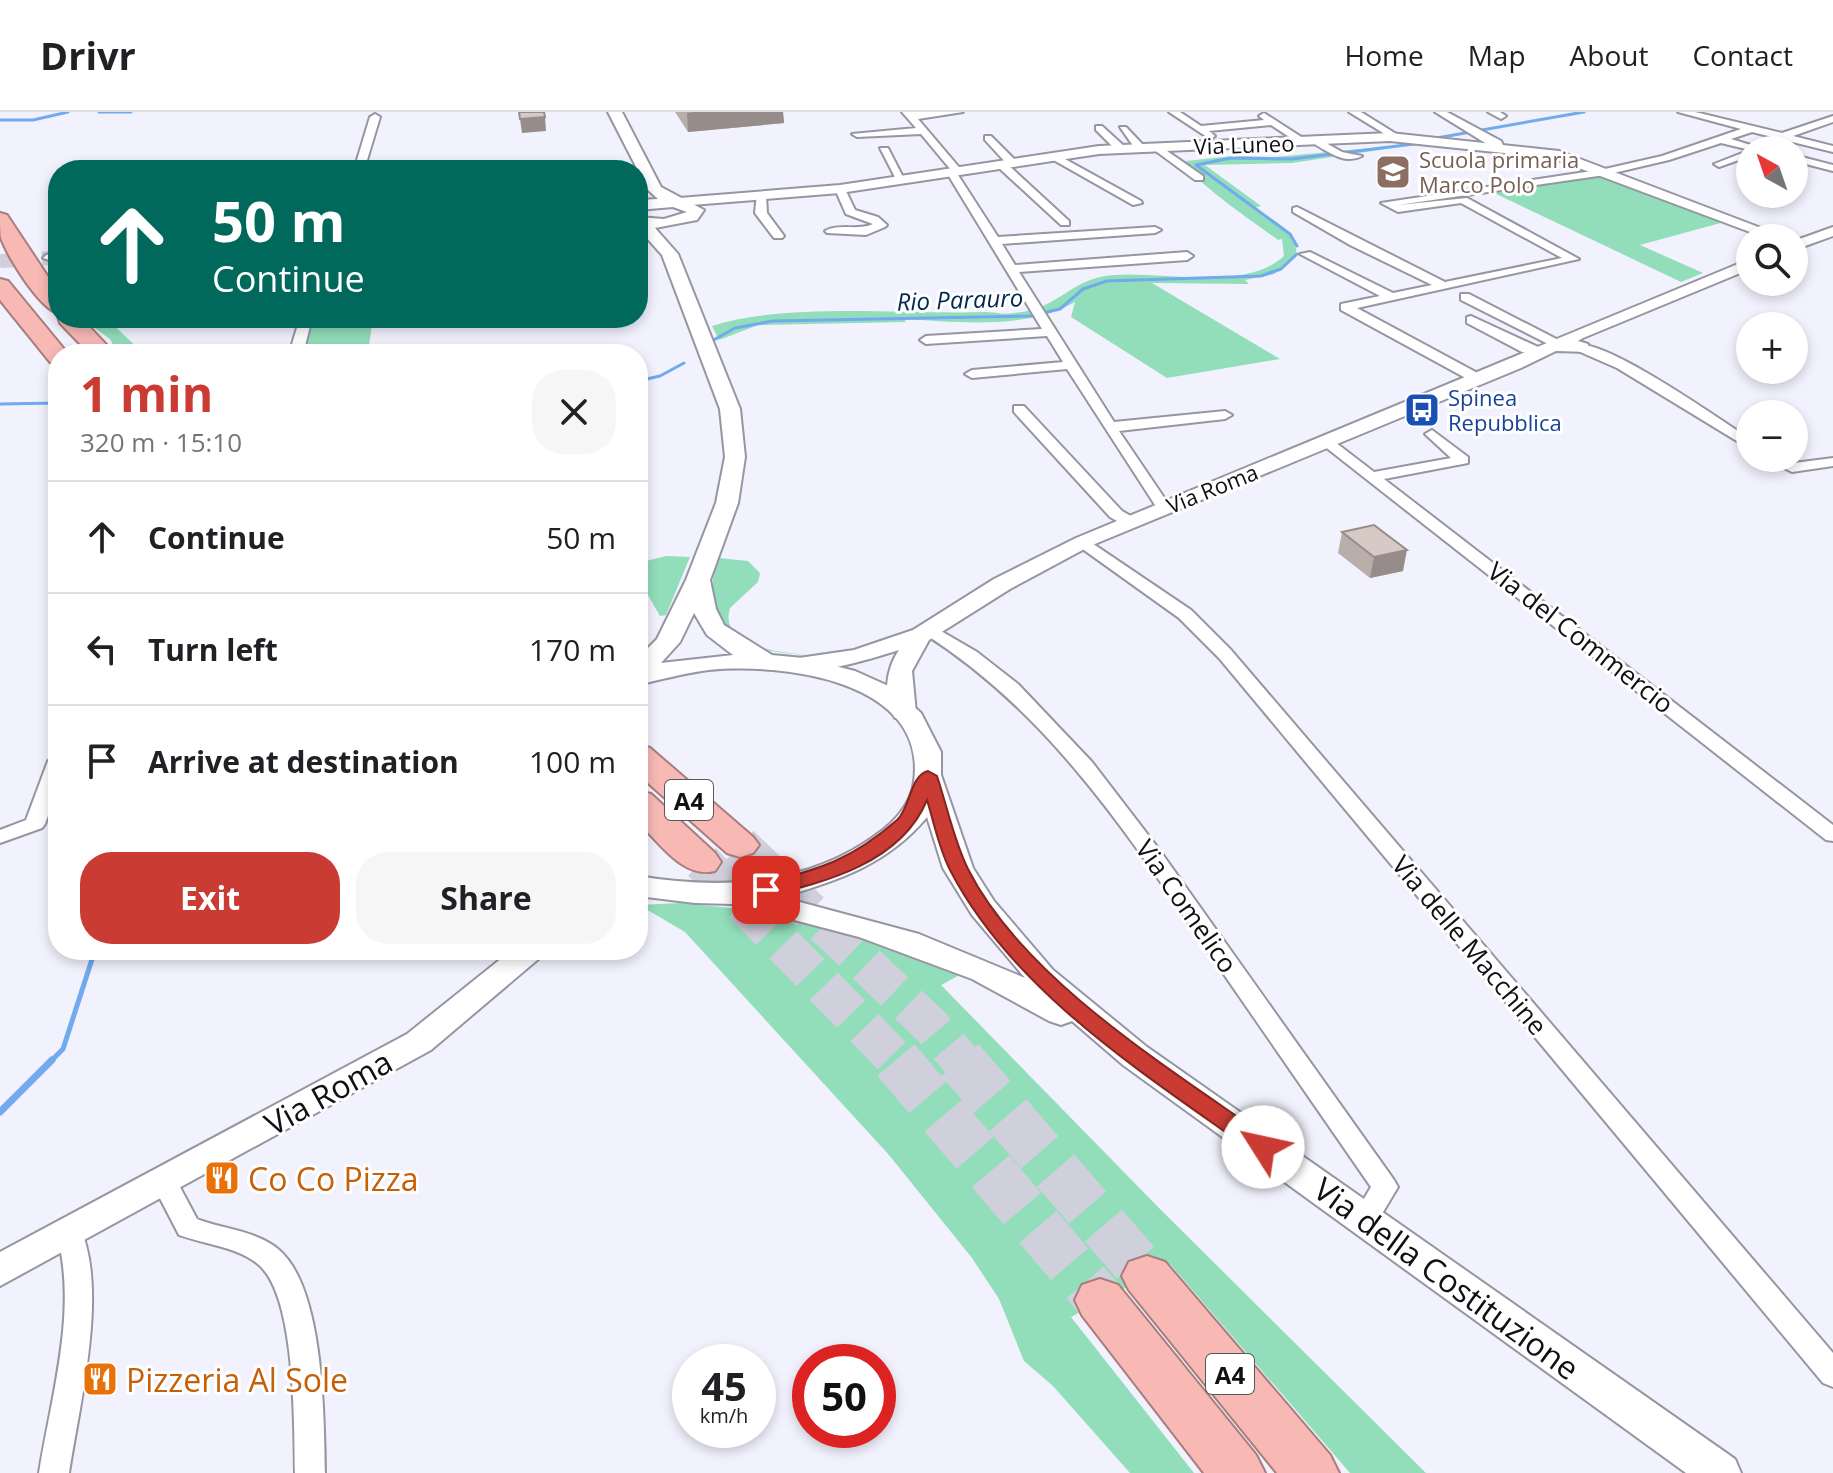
<!DOCTYPE html>
<html lang="en">
<head>
<meta charset="utf-8">
<style>
  :root { --surface:#fff; --page:#f6f6f6; --text:#202124; --muted:#757577; --line:#e0e0e0; --accent:#c93b33 }
  body { margin:0; font-family:"Open Sans",sans-serif; background:var(--page); color:var(--text); height:100vh; display:flex; flex-direction:column; font-size:30px; white-space:nowrap }
  * { box-sizing:border-box; margin:0 }
  p { font-size:26px; color:var(--muted) }
  .icon { flex:none; width:44px; height:44px; fill:none; stroke:currentColor; stroke-width:2; stroke-linecap:round; stroke-linejoin:round }
  .map { position:relative; flex:1; overflow:hidden }
  .side { position:absolute; left:48px; top:232px; width:600px; height:616px; display:flex; flex-direction:column; background:var(--surface); border-radius:32px; box-shadow:0 4px 12px #0003 }
  .side>* { flex:none }
  .banner { position:absolute; left:48px; top:48px; width:600px; height:168px; border-radius:32px; box-shadow:0 4px 12px #0003; background:#00695c; color:#fff; overflow:hidden }
  .needle { width:52px; rotate:320deg }
  .tools { position:absolute; left:1736px; top:24px; display:grid; gap:16px }
  .tools a { display:grid; place-items:center; width:72px; height:72px; border-radius:50%; background:var(--surface); box-shadow:0 4px 12px #0003; font-size:40px }
  .speed { position:absolute; left:672px; top:1232px; display:flex; gap:16px; font-size:40px; font-weight:700; text-align:center }
  .speed>* { display:grid; place-content:center; width:104px; height:104px; border-radius:50%; background:var(--surface); box-shadow:0 4px 12px #0003; line-height:1 }
  .speed small { font-size:20px; font-weight:400 }
  .speed .limit { border:12px solid #d22; background:#fff; color:#111 }
  .pin { position:absolute; display:grid; place-items:center; width:68px; height:68px; color:#fff; margin:-34px; border-radius:16px; box-shadow:0 4px 12px #0006 }
  .me { position:absolute; width:88px; margin:-44px; rotate:305deg; stroke-linejoin:round; filter:drop-shadow(0 0 6px #0008) }
  .turn { display:flex; align-items:center; gap:28px; height:168px; padding:0 32px; font-size:36px }
  .turn .icon { width:104px; height:104px; stroke-width:2.5 }
  .turn b { display:block; font-size:56px; line-height:68px }
  .round { display:grid; place-items:center; flex:none; width:84px; height:84px; border-radius:32px; background:var(--page) }
  .headline { display:flex; align-items:center; justify-content:space-between; height:136px; padding:0 32px }
  h1 { font-size:48px; font-weight:700; line-height:60px; color:var(--accent) }
  .primary-button { display:flex; gap:16px; margin-top:auto; padding:16px 32px }
  .primary-button a { flex:1; height:92px; border-radius:32px; background:var(--accent); color:#fff; font-size:32px; font-weight:700; line-height:92px; text-align:center }
  .primary-button a+a { background:var(--page); color:var(--text) }
  ul { padding:0; list-style:none }
  li { display:flex; align-items:center; gap:24px; height:112px; padding:0 32px; border-top:2px solid var(--line) }
  li div { flex:1 }
  li b { display:block; font-size:30px }
  li em { font-style:normal }
  header { display:flex; align-items:center; gap:48px; box-sizing:border-box; height:112px; padding:0 40px; background:var(--surface); border-bottom:2px solid var(--line) }
  header strong { font-size:38px }
  nav { display:flex; gap:44px; margin-inline-start:auto; font-size:28px }
  .map>svg:first-child { display:block }
  .green { fill:#92deba }
  .lines { fill:none; stroke-linecap:round; stroke-linejoin:round }
  .stream-far2 { stroke:#71aaed; stroke-width:3 }
  .stream-far1 { stroke:#71aaed; stroke-width:5 }
  .stream { stroke:#71aaed; stroke-width:7 }
  .tertiary-tunnel { stroke:#cfd0db; stroke-width:14; stroke-dasharray:14 7; stroke-linecap:butt }
  .motorway-tunnel-far1 { stroke:#cfd0db; stroke-width:39; stroke-dasharray:39 19; stroke-linecap:butt }
  .motorway-tunnel { stroke:#cfd0db; stroke-width:49; stroke-dasharray:49 24; stroke-linecap:butt }
  .minor-casing { stroke:#9596a1; stroke-width:4 }
  .tertiary-casing { stroke:#9596a1; stroke-width:4 }
  .secondary-casing { stroke:#9596a1; stroke-width:4 }
  .motorway-casing { stroke:#a77e7d; stroke-width:4 }
  .minor { fill:#fff; fill-rule:evenodd }
  .tertiary { fill:#fff; fill-rule:evenodd }
  .secondary { fill:#fff; fill-rule:evenodd }
  .motorway { fill:#f8b9b5; fill-rule:evenodd }
  .wall { fill:#b9aea9 }
  .shaded-wall { fill:#968d8a }
  .building { fill:#d7cac5; stroke:#968d8a; stroke-width:2 }
  .route { fill:#c93b33; stroke:#832621; stroke-width:2 }
  .labels { text-anchor:middle; dominant-baseline:central; stroke-width:6; stroke-linejoin:round; paint-order:stroke }
  .far-street-label { font-size:22px; fill:#101014; stroke:#fff }
  .far-education-label { font-size:22px; fill:#785e54; stroke:#fff; text-anchor:start }
  .far-transit-label { font-size:22px; fill:#164399; stroke:#fff; text-anchor:start }
  .far-water-label { font-size:24px; font-style:italic; fill:#002952; stroke:#fff }
  .shield { fill:#fff; stroke:#58585a; stroke-width:2 }
  .shield-label { font-size:24px; font-weight:bold; fill:#101014 }
  .street-label { font-size:26px; fill:#101014; stroke:#fff }
  .near-street-label { font-size:32px; fill:#101014; stroke:#fff }
  .near-food-label { font-size:32px; fill:#c56008; stroke:#fff; text-anchor:start }
</style>
</head>
<body>
<header>
<strong>Drivr</strong>
<nav><a>Home</a><a>Map</a><a>About</a><a>Contact</a></nav>
</header>
<div class="map">
<svg width="1833" height="1361" viewBox="0 0 1833 1361">
  <rect width="100%" height="100%" fill="#f1f2fe"/>
  <path class="green" d="M1426,31l-134,20 -87,2 56,41 -7,2c19,12 46,24 42,49l-22,17 -29,6 4,4 -97,-1 128,76 -113,19 -96,-61 4,-15c-48,28 -118,20 -171,17l2,3 -148,3 -39,15 -7,-14c74,-24 193,-11 273,-14 10,0 18,3 29,1 47,-4 54,-34 99,-38 51,-4 132,17 171,-19l-2,-17 -4,1c-21,-16 -91,-62 -92,-79l47,-5 42,1z
    M1602,64l126,45 -88,24 63,28 -22,9 -191,-91z
    M81,206h25l38,36h-26l-8,-15z
    M311,206h62l-4,27 -68,6z
    M666,444l24,1 -24,58 -6,1 -22,-38v-10l8,-7z
    M719,446l29,3 12,12 -2,9 -28,26c-12,39 52,45 77,47 -62,-2 -115,-25 -88,-97z
    M680,791l103,10 184,58 -26,14 218,223 267,265h-76l-180,-209 -99,53 123,156h-64l-77,-87 -29,-25 -25,-62 -27,-41 -83,-103 -204,-223 -46,-27z"/>
  <g class="lines">
    <path class="stream-far2" d="M99,0h32
      M0,8h33l35,-8
      M1431,27l153,-27
      M1297,134l-7,-12 -94,-69 35,-7 61,1 130,-16
      M710,230l25,-14 38,-7 257,-5 30,-7 23,-20 24,-8 154,-5 20,-7 16,-15
      M638,269l22,-5 24,-13
      M0,292l58,-1"/>
    <path class="stream-far1" d="M50,950l13,-13 32,-99"/>
    <path class="stream" d="M0,1000l52,-52"/>
    <path class="tertiary-tunnel" d="M0,149l51,-3"/>
    <path class="motorway-tunnel-far1" d="M740,733l192,182 30,35
      M702,750l196,200"/>
    <path class="motorway-tunnel" d="M896,948l204,240
      M960,948l187,216"/>
    <defs>
      <path id="minor" d="M902,0h61l-45,7 45,53 -5,3 40,62 157,-10 6,3 -6,3 -153,11 13,21 172,-13 6,4 -6,4 -168,12 95,150 111,-11 7,4 -7,4 -106,12 46,68 8,4v6l-18,-4 -88,-136 -95,9 -7,-4 7,-4 91,-8 -16,-26 -121,8 -6,-4 6,-4 116,-7 -95,-156 4,-3 -30,-36 -64,3 -5,-3 64,-6z
        M1169,0h11l21,14 63,-6 -5,-4 5,-3 45,29 -9,2 -29,-19 -62,6 6,5 -5,3z
        M1349,0h12l40,25 -8,2z
        M1435,0h12l54,29 3,6 -9,2z
        M1488,0h12l6,4 -5,3z
        M1678,0h17l87,21 51,-17v6l-40,14 40,10v6l-81,-20 -21,7 36,11h-17l-29,-7 -52,17 -64,15 -207,30 69,-7 112,61 -222,49 126,68v6h-10l-132,-72v-6l39,-8 -80,-42 10,-2 83,41 39,-8 -82,-40 -57,-33v-4l4,-1 148,75 117,-24 -101,-55 -63,9 -17,-9 224,-34 57,-13 79,-27z
        M375,2l5,3 -16,53h-10l16,-53z
        M1096,14h6l23,21v4h-8l-21,-21z
        M1120,15h6l18,19v4h-8z
        M985,24h6l25,25v4h-8l-23,-25z
        M1313,27h6l23,13 20,4c-17,9 -34,-4 -49,-13z
        M1157,32l46,32v4h-8l-42,-31z
        M880,36h8l18,35h-8z
        M1750,38v6l-31,11 -5,-3z
        M1054,41l87,48 1,2 -9,2 -83,-47z
        M1794,43l39,10v6l-39,-10z
        M998,51h8l63,58v4h-8l-63,-58z
        M840,74l5,3 10,21 23,7 9,8 -2,2 -19,8 -39,-2 -2,-2c14,-8 33,0 48,-7l-27,-10 -11,-25z
        M757,81l9,2 1,18 17,23 -2,2h-8l-19,-25z
        M1461,182h8l97,50 -12,3 -93,-47z
        M1471,204l78,36 -7,4 -20,-4 -55,-29v-6z
        M300,206h12l-9,36h-14z
        M1578,233c31,-4 141,74 172,94v10l-133,-81 -39,-17z
        M1014,294h10l98,105 14,8v6h-12l-14,-8 -96,-105z
        M1432,318l36,27v6l-84,16 449,346v16l-7,-1 -507,-398 12,-3 43,33 77,-14 -26,-24z
        M1764,346h19l11,5 39,-5v8l-41,6z
        M1083,425l108,73 40,40 602,703v34l-10,-4 -604,-725 -40,-40 -102,-73v-6z
        M929,512l48,28 41,32 74,78 66,86 236,332 4,7 -24,40 -9,3 -9,-3 -4,-8 19,-32c-53,-77 -106,-153 -159,-230 -83,-121 -163,-245 -289,-324l-3,-4z
        M58,643v33l-13,36 -3,4 -42,15v-13l26,-10 22,-59z
        M164,1059l9,3 24,45c26,10 60,12 81,30 46,38 46,167 47,224h-30c-1,-49 1,-176 -36,-208 -20,-18 -56,-21 -80,-30l-28,-54 4,-7z
        M69,1109l9,3c32,61 1,182 -9,249h-30c12,-76 40,-166 17,-241l4,-8z"/>
      <path id="tertiary" d="M1390,21l169,18 228,87h-21l-214,-80 -162,-17 -291,13 -259,39 -161,13 -7,-4 7,-4 161,-13 259,-39z
        M1833,115v9l-39,14v-9z
        M58,141v10l-15,-5 3,-3z
        M1750,147v10l-167,69 -5,3 10,3v8l-32,-1 -35,17 -431,178 -80,43 -81,51 -17,31 4,42 -3,5h-18c-13,-20 -9,-49 4,-68 -20,6 -97,32 -111,14l4,-5 62,-9 59,-20 81,-51 82,-41z"/>
      <path id="secondary" d="M608,0h14l39,75 43,23 -7,10 -42,8 23,26 62,155 5,48 -7,46 -28,77 6,29 8,16 48,30 31,3 52,13 38,17 28,25 20,39v23l32,93 21,33 59,69 94,77 588,412 6,14h-55l-563,-408 -51,-44 -11,4 -12,-4 -77,-42 -113,-42 -126,-33 -38,-1 -57,-7v-20c83,14 168,10 238,-41 18,-12 35,-31 38,-53 14,-103 -133,-119 -205,-112 -24,3 -47,9 -71,15v-27l19,-19 29,-59 30,-77 9,-46 -5,-48 -58,-154 -24,-27v-11l26,2 23,-7 -14,-5 -35,3v-10l20,-1 -10,-9zM694,501l13,22 26,20 -72,8 19,-21zM927,705l16,51 29,47 53,63 -106,-44 -138,-37c57,-16 107,-33 146,-80z
        M512,838h37l-118,100 -431,236v-34l407,-218z"/>
      <path id="motorway" d="M0,101l7,2 51,77v21c-19,-5 -50,-56 -57,-75 -1,-7 -1,-17 -1,-25z
        M0,167l8,2 60,73h-10v10l-8,-2 -50,-62z
        M58,204l23,2 34,36h-25l-30,-31z
        M638,633l12,3 103,89 6,8 -6,8 -13,4 -13,-4 -89,-79z
        M638,679l13,3 64,59 6,9 -6,9c-32,8 -55,-28 -77,-49z
        M1147,1144l18,6 165,193 9,18h-62l-148,-183 -7,-14 7,-14z
        M1100,1167l18,6 138,170 9,18h-61l-122,-158 -7,-15 7,-15z"/>
    </defs>
    <use href="#minor" class="minor-casing"/>
    <use href="#tertiary" class="tertiary-casing"/>
    <use href="#secondary" class="secondary-casing"/>
    <use href="#motorway" class="motorway-casing"/>
    <use href="#minor" class="minor"/>
    <use href="#tertiary" class="tertiary"/>
    <use href="#secondary" class="secondary"/>
    <use href="#motorway" class="motorway"/>
  </g>
  <path class="wall" d="M675,0h108l1,11 -96,9z
    M1342,420l61,39 -33,7 -32,-25z"/>
  <path class="shaded-wall" d="M694,0h89l1,11 -96,9 -1,-19z
    M545,5l1,14 -24,2 -2,-14z
    M1407,438l-4,21 -33,7 4,-21z"/>
  <path class="building" d="M519,0h25l1,5 -25,2z
    M1374,413l33,25 -33,7 -32,-25z"/>
  <path class="route" d="M928,659l9,5c10,30 17,65 31,93 56,111 204,201 303,271l3,7 -3,6h-16c-109,-78 -242,-161 -305,-283 -11,-21 -16,-47 -23,-70 -26,63 -101,82 -161,96l-7,-2 -3,-4 3,-5c59,-16 90,-23 138,-65 13,-11 13,-45 31,-49z"/>
  <defs>
    <symbol id="school-square" viewBox="-11 -11 22 22"><rect x="-9" y="-9" width="18" height="18" rx="4" fill="#8d6e63" stroke="#fff"/><path d="M0-5L7-2L0 1L-7-2ZM-4 1L0 2.5L4 1V4Q0 6-4 4Z" fill="#fff"/></symbol>
    <symbol id="bus-square" viewBox="-11 -11 22 22"><rect x="-9" y="-9" width="18" height="18" rx="4" fill="#1a4fb4" stroke="#fff"/><path d="M-5-6H5V4H4V6H2V4H-2V6H-4V4H-5ZM-3.5-4V0h7V-4ZM-3.5 1.2v1.5H-2V1.2ZM2 1.2v1.5H3.5V1.2Z" fill="#fff"/></symbol>
    <symbol id="restaurant-square" viewBox="-11 -11 22 22"><rect x="-9" y="-9" width="18" height="18" rx="4" fill="#e8710a" stroke="#fff"/><path d="M-5-6h1v4h1v-4h1v4h1v-4h1v5L-1.5 .5V6h-2V.5L-5-1ZM5-6V6H3V1.5H1.5Q1.5-4 5-6Z" fill="#fff"/></symbol>
  </defs>
  <g fill-rule="evenodd">
    <use href="#school-square" x="1373" y="40" width="40" height="40"/>
    <use href="#bus-square" x="1402" y="278" width="40" height="40"/>
    <use href="#restaurant-square" x="202" y="1046" width="40" height="40"/>
    <use href="#restaurant-square" x="80" y="1247" width="40" height="40"/>
  </g>
  <g class="labels">
    <g class="far-street-label">
      <text transform="translate(1244 32) rotate(-2)">Via Luneo</text>
      <text transform="translate(1212 376) rotate(-22)">Via Roma</text>
    </g>
    <g class="far-education-label">
      <text x="1419" y="47">Scuola primaria<tspan x="1419" dy="25">Marco Polo</tspan></text>
    </g>
    <g class="far-transit-label">
      <text x="1448" y="285">Spinea<tspan x="1448" dy="25">Repubblica</tspan></text>
    </g>
    <g class="far-water-label">
      <text transform="translate(960 187) rotate(-2)">Rio Parauro</text>
    </g>
    <g class="shield">
      <rect x="665" y="668" width="48" height="40" rx="6"/>
      <rect x="1206" y="1242" width="48" height="40" rx="6"/>
    </g>
    <g class="shield-label">
      <text x="689" y="688">A4</text>
      <text x="1230" y="1262">A4</text>
    </g>
    <g class="street-label">
      <text transform="translate(1581 525) rotate(38)">Via del Commercio</text>
      <text transform="translate(1187 794) rotate(55)">Via Comelico</text>
      <text transform="translate(1470 833) rotate(50)">Via delle Macchine</text>
    </g>
    <g class="near-street-label">
      <text transform="translate(328 980) rotate(-29)">Via Roma</text>
      <text transform="translate(1447 1166) rotate(36)">Via della Costituzione</text>
    </g>
    <g class="near-food-label">
      <text x="248" y="1066">Co Co Pizza</text>
      <text x="126" y="1267">Pizzeria Al Sole</text>
    </g>
  </g>
</svg>
<div class="tools">
<a><svg class="needle" viewBox="-14 -14 28 28"><path d="M0-13l5 13h-10z" fill="#e53935"/><path d="M0 13l5-13h-10z" fill="#757577"/></svg></a>
<a><svg class="icon" aria-label="search" viewBox="0 0 24 24"><circle cx="10" cy="10" r="6"/><path d="M15 15l6 6"/></svg></a>
<a>+</a>
<a>−</a>
</div>
<div class="speed"><div>45<small>km/h</small></div><div class="limit">50</div></div>
<div class="pin" style="left:766px;top:778px;background:#d93025"><svg class="icon" aria-label="arrive" viewBox="0 0 24 24"><path d="M6 21V4h12l-3 4 3 4H6"/></svg></div>
<svg class="me" style="left:1263px;top:1035px" viewBox="-20 -20 40 40"><circle r="19" fill="#fff"/><path d="M0-13L10 11 0 6-10 11z" fill="#c93b33"/></svg>
<div class="banner">
<div class="turn"><svg class="icon" aria-label="ahead" viewBox="0 0 24 24"><path d="M12 20V5M6 11l6-6 6 6"/></svg><div><b>50 m</b>Continue</div></div>
</div>
<section class="side">
<div class="headline"><div><h1>1 min</h1><p>320 m · 15:10</p></div><a class="round"><svg class="icon" aria-label="close" viewBox="0 0 24 24"><path d="M6 6l12 12M18 6L6 18"/></svg></a></div>
<ul>
<li><svg class="icon" aria-label="ahead" viewBox="0 0 24 24"><path d="M12 20V5M6 11l6-6 6 6"/></svg><div><b>Continue</b></div><em>50 m</em></li>
<li><svg class="icon" aria-label="left" viewBox="0 0 24 24"><path d="M17 20v-9H6M10 6l-5 5 5 5"/></svg><div><b>Turn left</b></div><em>170 m</em></li>
<li><svg class="icon" aria-label="arrive" viewBox="0 0 24 24"><path d="M6 21V4h12l-3 4 3 4H6"/></svg><div><b>Arrive at destination</b></div><em>100 m</em></li>
</ul>
<div class="primary-button"><a>Exit</a><a>Share</a></div>
</section>
</div>
</body>
</html>
